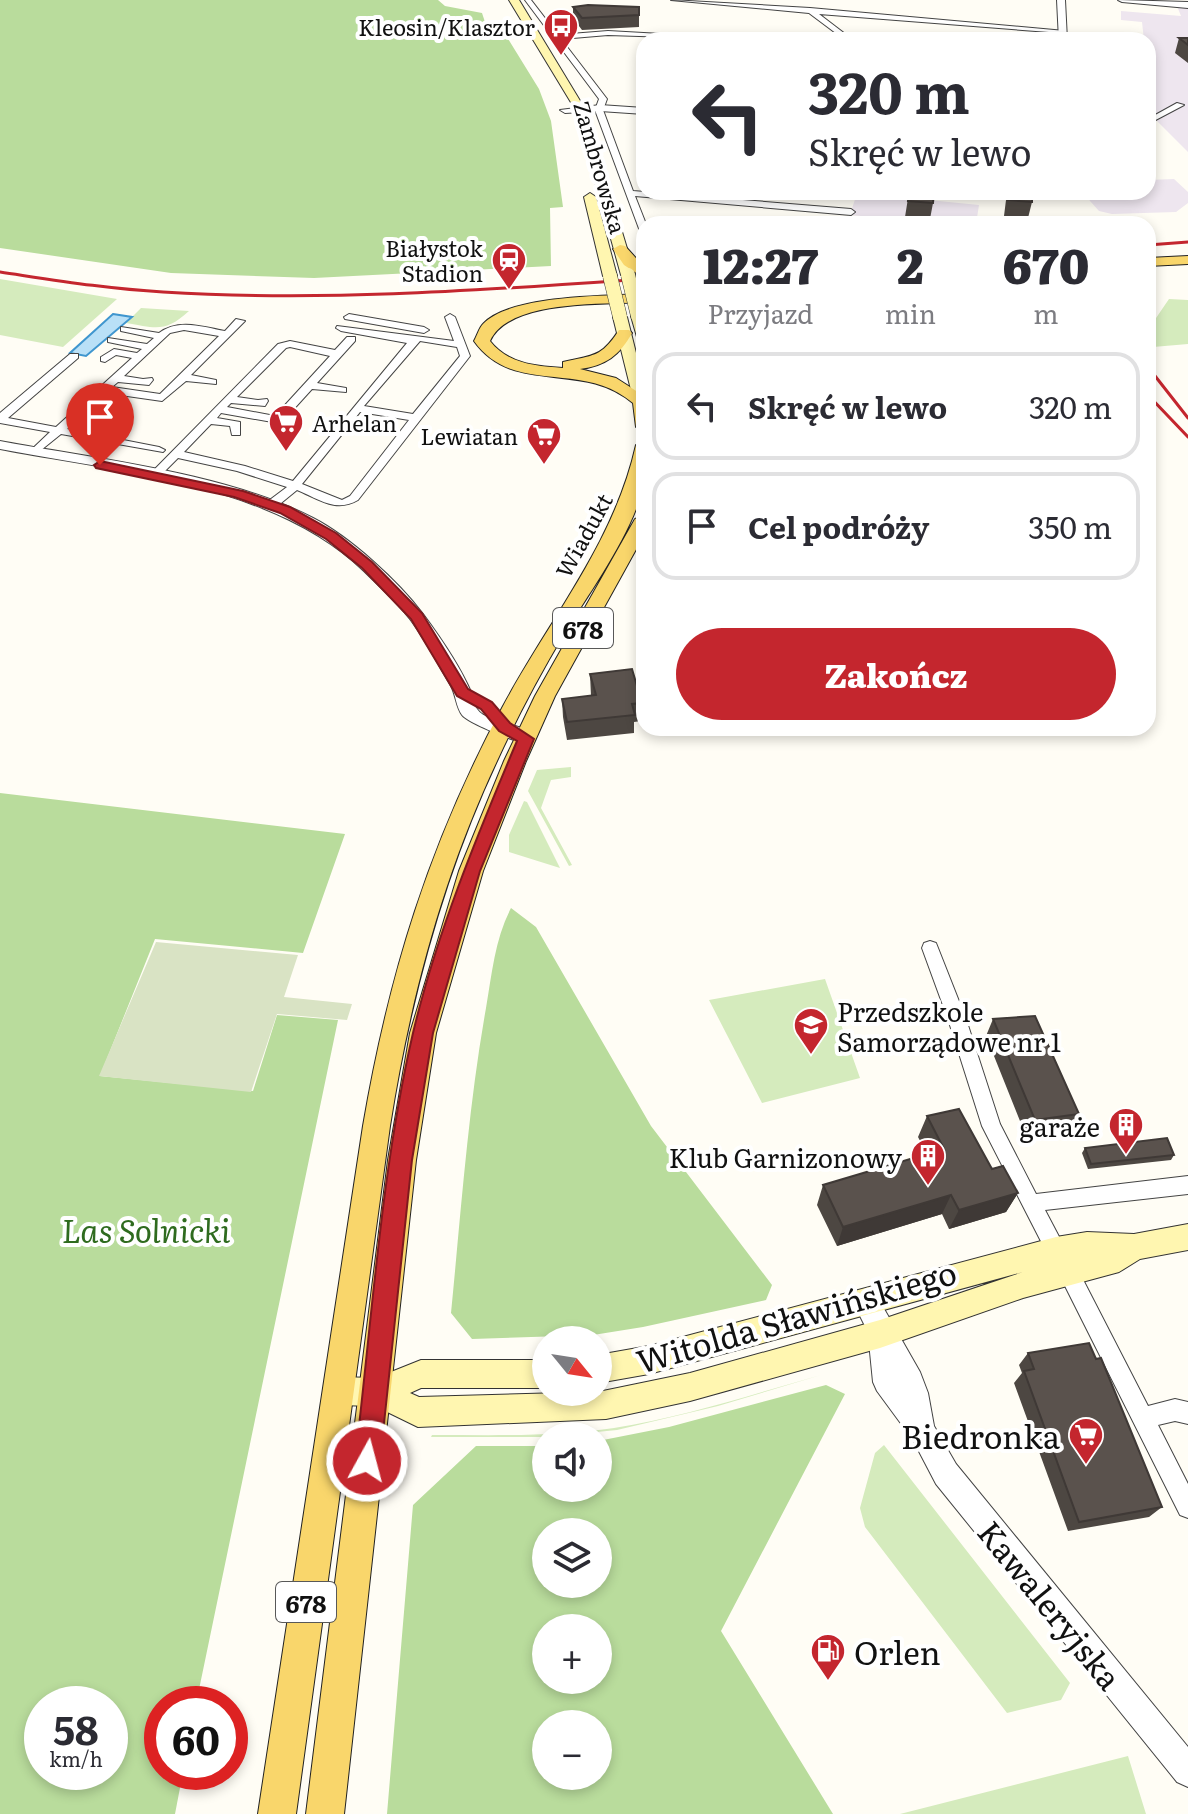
<!DOCTYPE html>
<html lang="pl">
<head>
<meta charset="utf-8">
<style>
  :root { --surface:#fff; --page:#f7f7f7; --text:#2b2b33; --muted:#7c7c81; --line:#e1e1e2; --accent:#c4262e }
  body { margin:0; font-family:Literata,serif; background:var(--page); color:var(--text); height:100vh; display:flex; flex-direction:column; font-size:30px; white-space:nowrap }
  * { box-sizing:border-box; margin:0 }
  p { font-size:26px; color:var(--muted) }
  .icon { flex:none; width:44px; height:44px; fill:none; stroke:currentColor; stroke-width:2; stroke-linecap:round; stroke-linejoin:round }
  .map { position:relative; flex:1; overflow:hidden }
  .side { position:absolute; left:636px; top:216px; width:520px; height:520px; display:flex; flex-direction:column; background:var(--surface); border-radius:24px; box-shadow:0 4px 12px #0003 }
  .side>* { flex:none }
  .hud { position:absolute; left:636px; top:32px; width:520px; height:168px; border-radius:24px; box-shadow:0 4px 12px #0003; background:#fff; color:var(--text); overflow:hidden }
  .needle { width:52px; rotate:120deg }
  .tools { position:absolute; left:532px; top:1326px; display:grid; gap:16px }
  .tools a { display:grid; place-items:center; width:80px; height:80px; border-radius:50%; background:var(--surface); box-shadow:0 4px 12px #0003; font-size:40px }
  .speed { position:absolute; left:24px; top:1686px; display:flex; gap:16px; font-size:40px; font-weight:700; text-align:center }
  .speed>* { display:grid; place-content:center; width:104px; height:104px; border-radius:50%; background:var(--surface); box-shadow:0 4px 12px #0003; line-height:1 }
  .speed small { font-size:20px; font-weight:400 }
  .speed .limit { border:12px solid #d22; background:#fff; color:#111 }
  .pin { position:absolute; display:grid; place-items:center; width:68px; height:68px; color:#fff; margin:-82px -34px; border-radius:50% 50% 50% 0; rotate:-45deg; box-shadow:0 0 8px #0007 }
  .pin .icon { rotate:45deg }
  .me { position:absolute; width:88px; margin:-44px; rotate:7deg; stroke-linejoin:round; filter:drop-shadow(0 0 6px #0008) }
  .turn { display:flex; align-items:center; gap:28px; height:168px; padding:0 40px; font-size:36px }
  .turn .icon { width:104px; height:104px; stroke-width:2.5 }
  .turn b { display:block; font-size:56px; line-height:68px }
  .eta { display:flex; justify-content:space-evenly; align-items:center; height:136px; text-align:center }
  .eta b { font-size:48px; font-weight:800; line-height:56px }
  .action { display:flex; gap:16px; margin-top:auto; padding:16px 40px }
  .action a { flex:1; height:92px; border-radius:48px; background:var(--accent); color:#fff; font-size:32px; font-weight:800; line-height:92px; text-align:center }
  ul { padding:0; list-style:none }
  li { display:flex; align-items:center; gap:24px; height:108px; margin:0 16px 12px; padding:0 24px; border:4px solid var(--line); border-radius:24px }
  li div { flex:1 }
  li b { display:block; font-size:30px }
  li em { font-style:normal }
  .map>svg:first-child { display:block }
  .industrial { fill:#eee6ef }
  .green { fill:#d5ebbd }
  .forest { fill:#b9dc9c; fill-rule:evenodd }
  .cemetery { fill:#d9e3c4 }
  .water { fill:#b9e0f7; stroke:#3f96cf; stroke-width:2 }
  .lines { fill:none; stroke-linecap:round; stroke-linejoin:round }
  .minor-casing { stroke:#444; stroke-width:2 }
  .tertiary-casing { stroke:#444; stroke-width:2 }
  .secondary-casing { stroke:#333; stroke-width:2 }
  .primary-casing { stroke:#222; stroke-width:2 }
  .minor { fill:#fff; fill-rule:evenodd }
  .tertiary { fill:#fff; fill-rule:evenodd }
  .secondary { fill:#fff6b0; fill-rule:evenodd }
  .primary { fill:#f9d66b; fill-rule:evenodd }
  .rail { stroke:#c4262e; stroke-width:3 }
  .secondary-bridge-casing { stroke:#333; stroke-width:15; stroke-linecap:butt }
  .secondary-bridge { stroke:#fff6b0; stroke-width:14 }
  .wall { fill:#4d4742 }
  .shaded-wall { fill:#3f3936 }
  .building { fill:#5a524d; stroke:#3f3936; stroke-width:2 }
  .route { fill:#c4262e; stroke:#7f191e; stroke-width:2 }
  .labels { text-anchor:middle; dominant-baseline:central; stroke-width:8; stroke-linejoin:round; paint-order:stroke }
  .far-poi-label { font-size:22px; fill:#111; stroke:#fff; text-anchor:end }
  .far-street-label { font-size:22px; fill:#111; stroke:#fff }
  .shield { fill:#fff; stroke:#585858; stroke-width:2 }
  .shield-label { font-size:24px; font-weight:bold; fill:#111 }
  .poi-label { font-size:26px; fill:#111; stroke:#fff; text-anchor:end }
  .near-park-label { font-size:32px; font-style:italic; fill:#2f6b1f; stroke:#fff }
  .near-street-label { font-size:32px; fill:#111; stroke:#fff }
  .near-poi-label { font-size:32px; fill:#111; stroke:#fff; text-anchor:end }
</style>
</head>
<body>
<div class="map">
<svg width="1188" height="1814" viewBox="0 0 1188 1814">
  <rect width="100%" height="100%" fill="#fffdf5"/>
  <path class="industrial" d="M1177,6l11,1v145l-40,-40v-72h-4l-2,-18 -21,-2v-9l60,5z
    M1174,179l14,13v11l-12,9 -64,2 -13,-3 -17,-19h66v-12z
    M857,193l122,12 -3,19h-88l-5,-6 -33,-3z"/>
  <path class="green" d="M0,279l117,20 -54,48 -63,-12z
    M1169,299l19,1v44l-35,3 1,-26z
    M141,308l48,3c-24,22 -33,17 -63,12z
    M571,767v10l-20,3 -10,28 31,57 -3,1 -41,-75 9,-21z
    M524,801l3,1 33,66 -51,-16v-17z
    M825,979l35,99 -98,25 -53,-103z
    M821,1375l-103,31 -101,24 -71,7h-115l1,-2c61,0 122,2 182,-7 70,-11 139,-34 207,-53z
    M884,1445l186,238 -9,17 -54,13 -142,-186 -5,-19 15,-55z
    M1128,1756l18,58h-246z"/>
  <path class="forest" d="M0,0h438l7,6 37,7 3,9 20,12 34,55 12,32 12,86 -13,1 1,58 -237,12 -143,-5 -171,-25z
    M0,793l345,41 -42,119 -148,-14 -55,137 153,15 24,-76 61,5 -142,684h-34v68h21l-8,42h-175zM42,1704h68v68h-68z
    M511,908l25,19 115,199 121,159 -6,15 -123,27 -50,8 -121,4 -21,-26c10,-101 17,-204 35,-305 6,-35 9,-69 25,-100z
    M826,1385l19,9 -124,237 112,183h-446l26,-309 63,-59h70v42h52v-47l71,-14zM546,1532h52v52h-52zM546,1628h52v52h-52zM546,1724h52v52h-52z"/>
  <path class="cemetery" d="M156,942l142,13 -14,42 68,7 -5,16 -70,-6 -26,78 -152,-16z"/>
  <path class="water" d="M113,314l19,3 -46,39 -16,-3z"/>
  <g class="lines">
    <defs>
      <path id="minor" d="M525,0h6l27,35 50,-4 159,9 -159,-5 -47,4 46,60 -4,11 30,81 218,18 4,3 -4,3 -216,-19 11,28 -2,11 -3,-1 -46,-124 4,-11z
        M671,0l139,8 255,23 -3,2 -243,-19 34,26h-8l-36,-27z
        M1177,103l7,2 -36,19v-5z
        M349,314l75,13 5,3 -5,3 -79,-14 -1,-2z
        M450,314l5,3 15,39 -112,144c-22,13 -39,-1 -61,-10l-22,18h-8v-6l20,-15 -50,-16 -59,-13 -19,19 -10,-2 129,-131 12,-3 45,9 12,-13h8v4l-38,42 29,5v4l-34,-3 -30,33 -4,1 -57,-10 -4,5 23,4v13h-8l-2,-9 -19,-2 -27,28 61,14 48,15 114,-138 -66,-12 -5,-3 1,-2 117,15 -9,-24zM420,341l37,6 3,9 -47,58 -49,-8zM290,347l40,9 -55,60 -48,-9 4,-4 34,3 3,-5 -1,-2 -9,1 -21,-3 49,-49zM360,412l49,8 -59,76 -8,4 -40,-16z
        M236,319l9,2 -54,54 25,5v4l-30,-3 -24,20 -56,-8 -5,4 24,7 -12,9 -5,-3 4,-4 -17,-3 -28,26 92,18 6,3 -2,2 -102,-18 -26,21 -6,-3 21,-20 -50,-9v-10l70,-59h8v4l-70,60 48,9 76,-69 -16,-3 -11,7 -4,-1v-4l13,-8 23,4 5,-4 -34,-7v-4l39,6 7,-6 -33,-7v-4l38,6c19,-15 45,-6 66,-2zM184,330l35,6 -59,58 -48,-7 6,-5 31,3 4,-5 -1,-2 -9,1 -19,-3 46,-43z
        M930,941l6,2 2,5 28,71 34,105 36,70 152,-18v18l-143,16 21,40 -3,7 -7,2 -7,-2 -67,-131 -34,-107 -26,-71 2,-5z
        M1069,1263l7,3 72,140 27,-7 13,3v22l-13,-3 -17,4 30,59v34l-8,-3 -118,-235 -3,-7 3,-7z"/>
      <path id="tertiary" d="M1057,0h8l2,40h-8z
        M1118,0l70,2v6l-66,-6z
        M600,105l44,3v6l-44,-3 -35,2 -5,-3z
        M0,441c96,18 227,32 313,77 37,19 85,63 110,96 17,23 37,52 48,78 3,5 2,12 6,17 10,15 44,11 58,30l-3,4c-9,3 -64,-20 -70,-28 -6,-8 -6,-20 -11,-29 -13,-22 -26,-47 -41,-67 -13,-17 -31,-33 -46,-48 -91,-88 -245,-99 -364,-122z
        M866,1290l9,3 45,79 8,21 6,33 22,38 232,283v40l-11,-5 -241,-298 -23,-44 -36,-49 -4,-9 -5,-50 -15,-30 4,-9z"/>
      <path id="secondary" d="M509,0h10l66,109 50,166 -2,3 -12,-3 -46,-166z
        M590,193l6,4 21,79 -2,3 -12,-3 -19,-79z
        M638,312l6,3v26l-7,-4 -6,-21z
        M620,313l7,4 17,68v21h-3l-7,-4 -21,-85z
        M1188,1224v26l-48,9 -21,13 -96,26 -143,50 -190,53 -84,18 -188,8 -43,-21 -38,-1 -10,-4 -4,-10 4,-10 10,-4 39,1 45,-18h125v28h-125l-11,5 9,4 179,-5 92,-19 190,-53 143,-48 -374,102 -51,9v-28l51,-9 407,-109 31,-5 47,2z"/>
      <path id="primary" d="M620,245l5,1 19,21v11l-20,-13 -11,-16z
        M1188,256v8l-40,2v-8z
        M644,294v8c-40,3 -135,-3 -154,39 18,23 45,25 73,27v-6c30,-7 38,-4 56,-32h10l3,3c-12,22 -27,33 -52,36l36,9 28,18v36l-8,-5 -3,-24c-51,-44 -119,-6 -159,-62 3,-5 5,-13 9,-17 27,-29 122,-28 161,-30z
        M644,440c0,13 2,29 0,42 -8,46 -54,110 -79,150 -25,42 -48,85 -68,129 -55,117 -87,238 -107,365l-94,688h-38l105,-688c26,-152 66,-281 139,-418 46,-87 112,-164 134,-263z
        M644,514v21l-89,161 -29,65 -43,110 -47,162 -20,127 -72,654h-38l82,-654 22,-127 49,-162 45,-110 31,-65 100,-177z"/>
    </defs>
    <use href="#minor" class="minor-casing"/>
    <use href="#tertiary" class="tertiary-casing"/>
    <use href="#secondary" class="secondary-casing"/>
    <use href="#primary" class="primary-casing"/>
    <use href="#minor" class="minor"/>
    <use href="#tertiary" class="tertiary"/>
    <use href="#secondary" class="secondary"/>
    <use href="#primary" class="primary"/>
    <path class="rail" d="M1148,245l40,-3
      M0,272c54,8 108,17 163,20 161,10 321,-2 481,-13
      M1148,367l40,51
      M1148,395l40,42"/>
    <defs>
      <path id="secondary-bridge" d="M628,275l10,41
        M610,276l10,41"/>
    </defs>
    <use href="#secondary-bridge" class="secondary-bridge-casing"/>
    <use href="#secondary-bridge" class="secondary-bridge"/>
  </g>
  <path class="wall" d="M573,7h66v20l-57,3 -9,-12z
    M1179,38h9v25l-13,-10z
    M644,124v17h-4v-10z
    M909,192l24,11 -3,16 -25,-2z
    M1007,192h25v10l-4,16 -24,-2z
    M590,674l52,29 -1,18 -7,1v11l-67,7 -4,-23 -1,-18 29,-3z
    M993,1019l86,95 -10,16 -43,6 -40,-100z
    M927,1116l65,53 26,24 -12,19 -57,17 -7,-15 -105,32 -20,-41 6,-20 104,-31 -9,-17z
    M1085,1148l89,7 -3,5 -83,9 -6,-16z
    M1028,1353l134,154 -13,10 -81,14 -54,-148 8,-10 -3,-8z"/>
  <path class="shaded-wall" d="M1018,1193l-12,19 -57,17 10,-19z
    M951,1195l-9,19 -105,32 6,-19z"/>
  <path class="building" d="M588,5l51,2v8l-57,3 -9,-11z
    M1179,38h9v7z
    M909,192h25l-1,11 -25,-2z
    M1009,192h23v10l-24,-2z
    M632,669l10,34 -10,1 3,11 -68,7 -5,-23 34,-4 -6,-21z
    M1035,1016l44,98 -44,6 -42,-101z
    M959,1109l33,60 11,-3 15,27 -59,17 -8,-15 -108,32 -20,-42 121,-36 -17,-33z
    M1167,1138l7,17 -83,9 -6,-16z
    M1089,1343l7,16 5,-1 61,149 -83,15 -55,-151 10,-2 -6,-16z"/>
  <path class="route" d="M100,461l143,30 47,16 46,26 36,29 50,51 46,76 24,13 18,21 24,16 -54,132 -47,162 -21,127 -32,301 -4,9 -9,3 -8,-3 -4,-9c17,-141 26,-290 58,-428 24,-101 64,-197 104,-292l-18,-10 -18,-22 -24,-13 -46,-77 -49,-51 -36,-29 -46,-26 -46,-16 -138,-29 -2,-3z"/>
  <defs>
    <symbol id="bus-pin" viewBox="-11 -11 22 30"><path d="M0 17L-7.5 6A9.5 9.5 0 1 1 7.5 6Z" fill="#c4262e" stroke="#fff"/><path d="M-5-6H5V4H4V6H2V4H-2V6H-4V4H-5ZM-3.5-4V0h7V-4ZM-3.5 1.2v1.5H-2V1.2ZM2 1.2v1.5H3.5V1.2Z" fill="#fff"/></symbol>
    <symbol id="station-pin" viewBox="-11 -11 22 30"><path d="M0 17L-7.5 6A9.5 9.5 0 1 1 7.5 6Z" fill="#c4262e" stroke="#fff"/><path d="M-3-6H3Q5-6 5-4V2Q5 4 3 4L4.5 6H3L1.5 4h-3L-3 6H-4.5L-3 4Q-5 4-5 2V-4Q-5-6-3-6ZM-3.5-4v3h7v-3ZM-3.5 1v1.5H-2V1ZM2 1v1.5H3.5V1Z" fill="#fff"/></symbol>
    <symbol id="supermarket-pin" viewBox="-11 -11 22 30"><path d="M0 17L-7.5 6A9.5 9.5 0 1 1 7.5 6Z" fill="#c4262e" stroke="#fff"/><path d="M-6-5.5h2.5l.6 2H6L4.5 2H-2.5L-4.4-4H-6ZM-1.5 3.2a1.3 1.3 0 1 0 .1 0ZM3 3.2a1.3 1.3 0 1 0 .1 0Z" fill="#fff"/></symbol>
    <symbol id="school-pin" viewBox="-11 -11 22 30"><path d="M0 17L-7.5 6A9.5 9.5 0 1 1 7.5 6Z" fill="#c4262e" stroke="#fff"/><path d="M0-5L7-2L0 1L-7-2ZM-4 1L0 2.5L4 1V4Q0 6-4 4Z" fill="#fff"/></symbol>
    <symbol id="building-pin" viewBox="-11 -11 22 30"><path d="M0 17L-7.5 6A9.5 9.5 0 1 1 7.5 6Z" fill="#c4262e" stroke="#fff"/><path d="M-4-6H4V6H1V3H-1V6H-4ZM-2.5-4.3h1.7v1.8h-1.7ZM.8-4.3h1.7v1.8H.8ZM-2.5-1h1.7V.8h-1.7ZM.8-1h1.7V.8H.8Z" fill="#fff"/></symbol>
    <symbol id="fuel-pin" viewBox="-11 -11 22 30"><path d="M0 17L-7.5 6A9.5 9.5 0 1 1 7.5 6Z" fill="#c4262e" stroke="#fff"/><path d="M-5.5-6h7V0h2V4h1.3V-2.5L3-4.5l.8-.8L6-3V5H2.5V1h-1V6h-7ZM-4.2-4.7v3.2H.2V-4.7Z" fill="#fff"/></symbol>
  </defs>
  <g fill-rule="evenodd">
    <use href="#bus-pin" x="541" y="6" width="40" height="54"/>
    <use href="#station-pin" x="489" y="240" width="40" height="54"/>
    <use href="#supermarket-pin" x="266" y="402" width="40" height="54"/>
    <use href="#supermarket-pin" x="524" y="415" width="40" height="54"/>
    <use href="#school-pin" x="791" y="1005" width="40" height="54"/>
    <use href="#building-pin" x="1106" y="1105" width="40" height="54"/>
    <use href="#building-pin" x="908" y="1136" width="40" height="54"/>
    <use href="#supermarket-pin" x="1066" y="1415" width="40" height="54"/>
    <use href="#fuel-pin" x="808" y="1631" width="40" height="54"/>
  </g>
  <g class="labels">
    <g class="far-poi-label">
      <text x="535" y="26">Kleosin/Klasztor</text>
      <text x="483" y="247">Białystok<tspan x="483" dy="25">Stadion</tspan></text>
      <text x="312" y="422" text-anchor="start">Arhelan</text>
      <text x="518" y="435">Lewiatan</text>
    </g>
    <g class="far-street-label">
      <text transform="translate(601 167) rotate(74)">Zambrowska</text>
      <text transform="translate(583 535) rotate(-61)">Wiadukt</text>
    </g>
    <g class="shield">
      <rect x="553" y="608" width="60" height="40" rx="6"/>
      <rect x="276" y="1582" width="60" height="40" rx="6"/>
    </g>
    <g class="shield-label">
      <text x="583" y="628">678</text>
      <text x="306" y="1602">678</text>
    </g>
    <g class="poi-label">
      <text x="837" y="1010" text-anchor="start">Przedszkole<tspan x="837" dy="30">Samorządowe nr 1</tspan></text>
      <text x="1100" y="1125">garaże</text>
      <text x="902" y="1156">Klub Garnizonowy</text>
    </g>
    <g class="near-park-label">
      <text x="146" y="1229">Las Solnicki</text>
    </g>
    <g class="near-street-label">
      <text transform="translate(796 1315) rotate(-16)">Witolda Sławińskiego</text>
      <text transform="translate(1051 1604) rotate(51)">Kawaleryjska</text>
    </g>
    <g class="near-poi-label">
      <text x="1060" y="1435">Biedronka</text>
      <text x="854" y="1651" text-anchor="start">Orlen</text>
    </g>
  </g>
</svg>
<div class="tools">
<a><svg class="needle" viewBox="-14 -14 28 28"><path d="M0-13l5 13h-10z" fill="#e53935"/><path d="M0 13l5-13h-10z" fill="#7c7c81"/></svg></a>
<a><svg class="icon" aria-label="sound" viewBox="0 0 24 24"><path d="M4 9h4l5-4v14l-5-4H4zM17 9q2 3 0 6"/></svg></a>
<a><svg class="icon" aria-label="layers" viewBox="0 0 24 24"><path d="M12 4l9 5-9 5-9-5zM3 14l9 5 9-5"/></svg></a>
<a>+</a>
<a>−</a>
</div>
<div class="speed"><div>58<small>km/h</small></div><div class="limit">60</div></div>
<div class="pin" style="left:100px;top:465px;background:#d93025"><svg class="icon" aria-label="arrive" viewBox="0 0 24 24"><path d="M6 21V4h12l-3 4 3 4H6"/></svg></div>
<svg class="me" style="left:367px;top:1461px" viewBox="-20 -20 40 40"><circle r="17" fill="#c4262e" stroke="#fff" stroke-width="3"/><path d="M0-11L8 9 0 5-8 9z" fill="#fff"/></svg>
<div class="hud">
<div class="turn"><svg class="icon" aria-label="left" viewBox="0 0 24 24"><path d="M17 20v-9H6M10 6l-5 5 5 5"/></svg><div><b>320 m</b>Skręć w lewo</div></div>
</div>
<section class="side">
<div class="eta">
<div><b>12:27</b><p>Przyjazd</p></div>
<div><b>2</b><p>min</p></div>
<div><b>670</b><p>m</p></div>
</div>
<ul>
<li><svg class="icon" aria-label="left" viewBox="0 0 24 24"><path d="M17 20v-9H6M10 6l-5 5 5 5"/></svg><div><b>Skręć w lewo</b></div><em>320 m</em></li>
<li><svg class="icon" aria-label="arrive" viewBox="0 0 24 24"><path d="M6 21V4h12l-3 4 3 4H6"/></svg><div><b>Cel podróży</b></div><em>350 m</em></li>
</ul>
<div class="action"><a>Zakończ</a></div>
</section>
</div>
</body>
</html>
